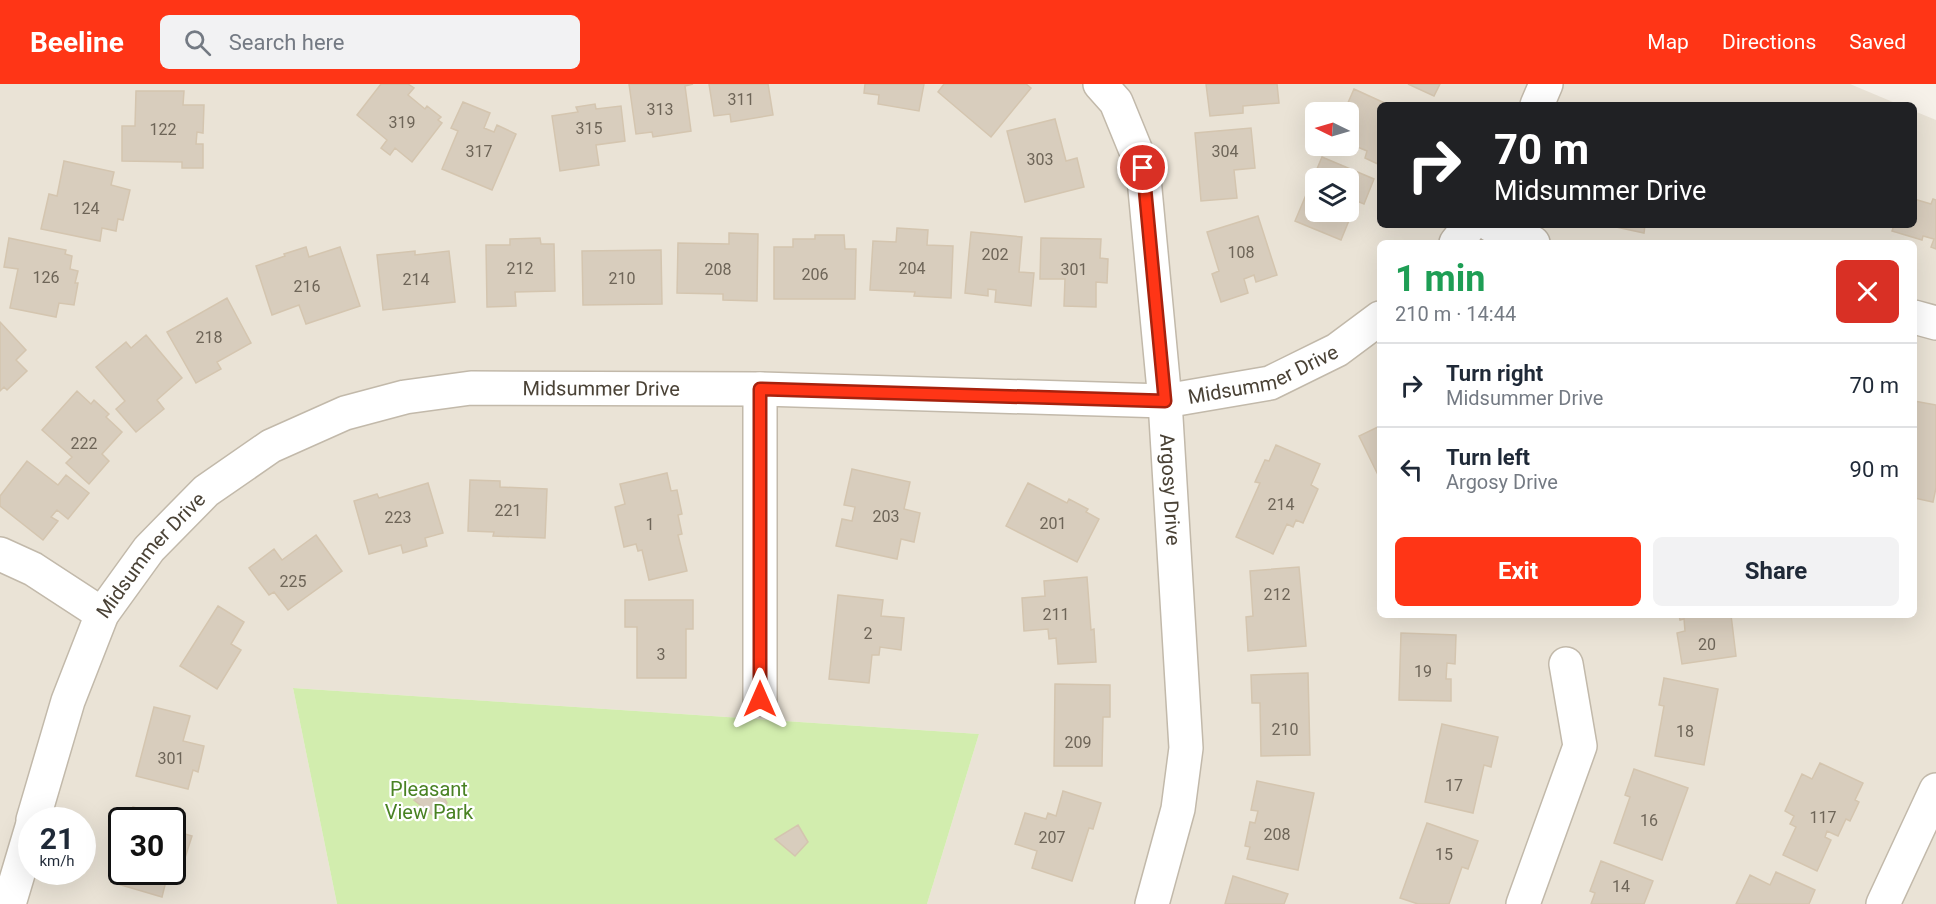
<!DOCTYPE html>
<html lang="en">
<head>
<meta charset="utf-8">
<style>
  :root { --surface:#fff; --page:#f2f2f3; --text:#1f2937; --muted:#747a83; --line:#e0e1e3; --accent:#ff3516 }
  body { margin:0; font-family:Roboto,sans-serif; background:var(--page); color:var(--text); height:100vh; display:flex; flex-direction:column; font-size:22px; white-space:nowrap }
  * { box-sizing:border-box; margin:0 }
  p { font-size:20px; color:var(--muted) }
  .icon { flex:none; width:33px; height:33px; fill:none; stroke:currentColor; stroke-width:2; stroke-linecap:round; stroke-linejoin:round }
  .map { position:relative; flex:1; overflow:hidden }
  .drawer { position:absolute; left:1377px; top:156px; width:540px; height:378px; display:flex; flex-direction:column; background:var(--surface); border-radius:9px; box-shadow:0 6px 24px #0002 }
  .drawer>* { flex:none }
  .hud { position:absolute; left:1377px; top:18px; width:540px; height:126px; border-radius:9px; box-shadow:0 6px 24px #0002; background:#202124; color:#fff; overflow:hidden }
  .needle { width:39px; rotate:275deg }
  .fabs { position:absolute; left:1305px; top:18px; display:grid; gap:12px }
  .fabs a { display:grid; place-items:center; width:54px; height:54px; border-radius:9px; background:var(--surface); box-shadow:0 6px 24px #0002; font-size:30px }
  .speed { position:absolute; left:18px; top:723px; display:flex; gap:12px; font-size:30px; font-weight:700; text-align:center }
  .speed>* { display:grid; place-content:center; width:78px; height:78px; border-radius:50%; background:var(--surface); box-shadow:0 6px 24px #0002; line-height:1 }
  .speed small { font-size:15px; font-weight:400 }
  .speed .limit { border:3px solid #111; border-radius:9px; background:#fff; color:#111 }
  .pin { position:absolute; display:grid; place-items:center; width:51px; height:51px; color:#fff; margin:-26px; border:3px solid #fff; border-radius:50%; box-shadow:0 2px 6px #0007 }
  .me { position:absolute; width:66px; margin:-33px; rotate:0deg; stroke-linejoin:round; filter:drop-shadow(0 0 4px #0008) }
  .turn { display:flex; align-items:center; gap:21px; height:126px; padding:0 18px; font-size:27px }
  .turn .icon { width:78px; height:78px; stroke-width:2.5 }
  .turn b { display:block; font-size:42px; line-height:51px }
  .round { display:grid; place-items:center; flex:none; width:63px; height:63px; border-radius:9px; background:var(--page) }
  .summary { display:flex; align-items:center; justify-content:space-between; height:102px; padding:0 18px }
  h1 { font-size:36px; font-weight:700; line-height:45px; color:#1e9e55 }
  .button { display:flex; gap:12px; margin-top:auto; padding:12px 18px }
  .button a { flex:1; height:69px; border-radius:9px; background:var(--accent); color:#fff; font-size:24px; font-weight:700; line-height:69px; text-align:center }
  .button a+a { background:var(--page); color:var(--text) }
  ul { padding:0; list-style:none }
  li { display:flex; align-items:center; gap:18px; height:84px; padding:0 18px; border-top:2px solid var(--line) }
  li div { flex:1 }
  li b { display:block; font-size:22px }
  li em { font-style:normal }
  header { display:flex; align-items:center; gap:36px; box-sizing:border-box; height:84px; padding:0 30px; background:var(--accent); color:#fff }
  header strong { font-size:28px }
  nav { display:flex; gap:33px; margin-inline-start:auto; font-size:21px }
  .search { width:420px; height:54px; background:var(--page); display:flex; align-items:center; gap:15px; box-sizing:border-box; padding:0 21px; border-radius:9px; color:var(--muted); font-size:22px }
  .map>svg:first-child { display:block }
  .residential { fill:#eae3d6; fill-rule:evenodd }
  .green { fill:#d2edae }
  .building { fill:#d8cdbd; stroke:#d4c5af; stroke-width:1.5; fill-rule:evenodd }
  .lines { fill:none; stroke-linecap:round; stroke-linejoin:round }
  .minor-casing { stroke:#c2b9aa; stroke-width:36 }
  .minor { stroke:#fff; stroke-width:33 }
  .route-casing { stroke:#a6220e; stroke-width:15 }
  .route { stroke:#ff3516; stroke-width:10 }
  .labels { text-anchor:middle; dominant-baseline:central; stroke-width:4.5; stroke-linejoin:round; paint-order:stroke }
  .number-label { font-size:16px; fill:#6e6558 }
  .street-label { font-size:20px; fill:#4a4236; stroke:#fff }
  .park-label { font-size:20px; fill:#498223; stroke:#fff }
</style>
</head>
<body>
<header>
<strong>Beeline</strong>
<div class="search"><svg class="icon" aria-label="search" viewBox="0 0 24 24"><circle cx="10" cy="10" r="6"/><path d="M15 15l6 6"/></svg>Search here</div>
<nav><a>Map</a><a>Directions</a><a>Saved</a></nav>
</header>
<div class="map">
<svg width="1936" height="820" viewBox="0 0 1936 820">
  <rect width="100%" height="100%" fill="#f6f1e9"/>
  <path class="residential" d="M0,0h1850l50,21h-520v120h534v-114l22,9v784h-1009l52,-170 -686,-46 44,216h-337zM1316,28h32v34h-32zM1316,94h32v34h-32zM1380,159h534v372h-534zM32,736h50v52h-50zM122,736h50v52h-50z"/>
  <path class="green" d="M293,604l686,46 -52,170h-590z"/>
  <path class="building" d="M381,0h27l6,4 -6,7 17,14 2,-3 14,11 -3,3 4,3 -30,39 -17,-14 -5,7 -9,-7 6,-8 -30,-25z
    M629,0h64l-8,2 6,45 -38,6 -1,-5 -16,2z
    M709,0h59l5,31 -42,7 -1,-8 -16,2z
    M865,0h59l-5,27 -41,-7 1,-9 -15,-2z
    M944,0h82l5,4 -40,49 -53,-45z
    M1206,0h71l2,19 -36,3v7l-33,3z
    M1408,0h32l-6,12z
    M1354,5l35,16h-9v60l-15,-7 2,-7 -19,-8v-31h-4z
    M136,7h48l-1,14h21l-1,28 -6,-1 -1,12h7v24h-21v-6l-60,-1v-35h13z
    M463,18l27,11 -6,15 10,4 3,-7 19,9 -24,56 -50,-21 16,-38 -7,-3z
    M595,20l1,5 25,-3 4,35 -29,4 3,20 -39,6 -8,-55 26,-4 -2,-5z
    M1055,35l11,42 11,-3 7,29 -59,15 -18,-71z
    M1251,44l4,40 -21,2 3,28 -36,3 -6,-68z
    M1322,73l52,22 -10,25 -7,-3 -16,39 -46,-19zM1316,94h32v34h-32z
    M64,77l50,11 -3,13 19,5 -7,30 -5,-1 -2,12 -14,-3 -2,13 -59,-12 8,-35 8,2z
    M1914,115l17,5 2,-5 3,1v49l-5,-2 3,-8 -11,-3 -1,4 -30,-9 2,-6h20z
    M1258,132l19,59 -21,7 -2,-7 -10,4 4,14 -27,9 -9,-28 7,-3 -12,-39z
    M1607,141h38l-1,8z
    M897,144l31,2 -1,15 26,1 -2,52 -37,-2 1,-4 -45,-2 3,-49 23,1z
    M971,148l51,5 -3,35 15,1 -3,33 -36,-4 1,-12 -8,-1v7l-23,-3z
    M729,149l29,1 -1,67 -34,-1v-6l-46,-1 1,-50 51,1z
    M815,151h29l1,14h11l-1,50h-81v-52h19v-8h22z
    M9,154l57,12 -1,4 7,2 -2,13 8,2 -3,12h3l-4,22 -15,-2 -3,14 -46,-9 8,-39 -14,-2z
    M540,154l1,6h13l1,47 -40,1 1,14 -29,1 -1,-62h24v-6z
    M1041,154l60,1 -1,19 8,1 -1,24 -11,-1v25l-32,-1 1,-27h-25z
    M306,163l3,10 31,-10 20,59 -54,18 -7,-19 -27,10 -16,-49 29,-10 -1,-2z
    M661,166l1,54 -79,1 -1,-54z
    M415,167v4l34,-4 6,51 -72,8 -6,-55z
    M227,214l24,45 -34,19 4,7 -25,14 -29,-51z
    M0,238l26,28 -10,10 11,11 -20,19 -3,-3 -4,4z
    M146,251l36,43 -25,22 7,9 -28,23 -20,-23 9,-8 -29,-34 30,-25 5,6z
    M77,307l14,13 3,-4 15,14 -3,3 16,15 -20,22 7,7 -20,23 -23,-21 6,-6 -30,-27z
    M1914,317l22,4v83l-3,14 -19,-4z
    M1380,342v53l-21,-43z
    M1276,361l44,19 -9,21 7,4 -15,34 -7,-3 -3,7 -6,-3 -14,30 -37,-17 24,-54 -5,-1 10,-22 4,1z
    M27,377l31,24 8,-10 23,18 -21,26 -11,-9 -6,7 7,4 -15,19 -43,-34v-10z
    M852,385l58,13 -6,27 16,4 -6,29 -13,-3 -4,20 -61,-13 6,-27 10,2 3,-14 -11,-2z
    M667,389l4,18 6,-1 5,24 -4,1 4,19 -4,1 9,36 -38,9 -7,-30 -4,1 -2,-7 -12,3 -9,-40 10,-3 -5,-20z
    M470,396l30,1v6l47,2 -2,49 -52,-2 1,-4 -26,-1z
    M428,399l15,50 -18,5 2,8 -24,7 -2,-8 -32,9 -15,-53 23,-7 2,4z
    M1028,399l39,20 2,-4 19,10 -2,3 13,7 -22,43 -71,-36z
    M316,451l26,36 -54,39 -14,-18 -5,3 -20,-27 25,-19 8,11z
    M1299,483l7,79 -58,5 -2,-34 7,-1 -3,-45z
    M1087,493l4,53 3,-1 2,33 -38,2 -2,-26 -7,1 -1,-10 -24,2 -2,-33 23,-2 -1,-15z
    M838,511l45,5 -2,16 23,2 -3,32 -21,-3 -1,8h-7l-3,28 -40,-4z
    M625,516h68v29h-7v49h-49v-51h-12z
    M218,522l26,16 -13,22 10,6 -24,39 -37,-23z
    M1679,531h52l5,41 -54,8 -5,-31 8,-2 -1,-12 -4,1z
    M1401,549l55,2 -1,29 -8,-1 -1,16h5v22l-52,-1z
    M1308,589l2,82 -49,1 -1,-53h-8l-1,-28z
    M1664,594l54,11 -14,76 -49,-9 9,-50 -5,-1z
    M1055,600l55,1v32h-7l-1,49h-48z
    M154,623l36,9 -7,25 21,5 -6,26 -5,-2 -5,19 -52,-13z
    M1442,640l56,13 -7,30 -7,-2 -11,48 -48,-11z
    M1820,679l43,20 -8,17 4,2 -9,19 -4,-2 -8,17 -11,-5 -2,6 6,3 -14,31 -34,-16 13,-28 -6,-3 4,-8 -9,-5 17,-37 10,5z
    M1634,685l54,19 -26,72 -48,-17 16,-46 -5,-2z
    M1257,697l57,12 -16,77 -51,-11 3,-12 -5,-1 5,-24 5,1 3,-12 -7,-1z
    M438,702l9,17 -12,14 -21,-17z
    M1063,707l38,12 -8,26 -4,-1 -17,53 -40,-13 5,-17 -22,-7 10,-31 21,6 2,-6 8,3z
    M133,723l48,14 -3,11 14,4 -8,25 -4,-2 -7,24 -7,-2 -4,16 -51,-15 11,-36v26h50v-52h-43z
    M1427,739l51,18 -10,28 -6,-2 -13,37h-31l-18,-6z
    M798,741l10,17 -13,14 -20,-17z
    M1601,777l52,20 -9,23h-53l4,-11 -5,-2z
    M1776,788l39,18 -6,14h-73l14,-29 20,10z
    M1233,792l55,18 -4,10h-59z"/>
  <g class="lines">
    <defs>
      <g id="minor">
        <path id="s1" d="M1100,0l16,18 27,66 22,233 21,347 -8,61 -26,95"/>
        <path d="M1537,21l9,-21"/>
        <path d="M1491,141l42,18"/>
        <path d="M1456,159l14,-18"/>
        <path d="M1914,233l22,6"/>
        <path d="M760,305v310"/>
        <path d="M0,470l33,15 69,45"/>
        <path id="s2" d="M33,736l35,-119 34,-87 47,-65 57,-58 65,-45 74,-33 60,-16 66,-9 289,1 405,12 105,-18 67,-33 43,-32"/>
        <path d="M9,820l23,-77"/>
        <path d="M1523,820l57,-158 -14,-82"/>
        <path d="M1883,820l53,-114"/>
      </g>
    </defs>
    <use href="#minor" class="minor-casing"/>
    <use href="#minor" class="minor"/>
  </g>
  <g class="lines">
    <defs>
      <path id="route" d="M760,615v-310l405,12 -22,-233"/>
    </defs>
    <use href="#route" class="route-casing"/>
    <use href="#route" class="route"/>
  </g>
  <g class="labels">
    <g class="number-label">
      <text x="741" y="15">311</text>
      <text x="660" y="25">313</text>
      <text x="402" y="38">319</text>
      <text x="589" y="44">315</text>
      <text x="163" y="45">122</text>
      <text x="479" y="67">317</text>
      <text x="1225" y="67">304</text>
      <text x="1040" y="75">303</text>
      <text x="86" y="124">124</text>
      <text x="1241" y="168">108</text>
      <text x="995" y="170">202</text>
      <text x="520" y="184">212</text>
      <text x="912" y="184">204</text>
      <text x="718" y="185">208</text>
      <text x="1074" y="185">301</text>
      <text x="815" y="190">206</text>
      <text x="46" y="193">126</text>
      <text x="622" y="194">210</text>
      <text x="416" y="195">214</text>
      <text x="307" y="202">216</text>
      <text x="209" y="253">218</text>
      <text x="84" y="359">222</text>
      <text x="1281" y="420">214</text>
      <text x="508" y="426">221</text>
      <text x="886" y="432">203</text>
      <text x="398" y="433">223</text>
      <text x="1053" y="439">201</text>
      <text x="650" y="440">1</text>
      <text x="293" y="497">225</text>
      <text x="1277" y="510">212</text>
      <text x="1056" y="530">211</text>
      <text x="868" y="549">2</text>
      <text x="1707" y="560">20</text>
      <text x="661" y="570">3</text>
      <text x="1423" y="587">19</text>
      <text x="1285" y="645">210</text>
      <text x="1685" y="647">18</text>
      <text x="1078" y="658">209</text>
      <text x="171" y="674">301</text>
      <text x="1454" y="701">17</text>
      <text x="1823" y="733">117</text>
      <text x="1649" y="736">16</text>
      <text x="1277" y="750">208</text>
      <text x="1052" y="753">207</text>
      <text x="1444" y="770">15</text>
      <text x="1621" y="802">14</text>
    </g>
    <g class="street-label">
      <text stroke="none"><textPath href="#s2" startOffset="1464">Midsummer Drive</textPath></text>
      <text stroke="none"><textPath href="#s2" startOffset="798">Midsummer Drive</textPath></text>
      <text stroke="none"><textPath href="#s1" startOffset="418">Argosy Drive</textPath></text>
      <text stroke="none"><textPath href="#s2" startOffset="294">Midsummer Drive</textPath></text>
    </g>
    <g class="park-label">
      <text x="429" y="705">Pleasant<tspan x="429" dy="23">View Park</tspan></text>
    </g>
  </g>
</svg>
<div class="fabs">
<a><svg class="needle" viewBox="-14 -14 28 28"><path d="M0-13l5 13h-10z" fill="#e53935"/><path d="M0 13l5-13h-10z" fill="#747a83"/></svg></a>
<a><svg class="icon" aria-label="layers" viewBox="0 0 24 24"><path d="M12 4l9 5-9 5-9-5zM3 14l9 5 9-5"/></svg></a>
</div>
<div class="speed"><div>21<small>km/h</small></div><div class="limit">30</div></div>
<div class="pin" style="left:1143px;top:84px;background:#d93025"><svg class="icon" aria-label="arrive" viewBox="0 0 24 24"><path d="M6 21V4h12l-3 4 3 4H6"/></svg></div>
<svg class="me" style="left:760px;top:615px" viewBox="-20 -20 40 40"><path d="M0-17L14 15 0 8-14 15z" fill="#ff3516" stroke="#fff" stroke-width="4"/></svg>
<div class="hud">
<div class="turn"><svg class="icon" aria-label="right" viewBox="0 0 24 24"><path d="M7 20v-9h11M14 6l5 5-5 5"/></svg><div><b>70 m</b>Midsummer Drive</div></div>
</div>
<section class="drawer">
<div class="summary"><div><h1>1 min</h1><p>210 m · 14:44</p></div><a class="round" style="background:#d93025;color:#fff"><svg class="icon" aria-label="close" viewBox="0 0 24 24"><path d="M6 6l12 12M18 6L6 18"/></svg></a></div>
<ul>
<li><svg class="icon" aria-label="right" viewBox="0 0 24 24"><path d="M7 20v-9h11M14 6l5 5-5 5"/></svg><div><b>Turn right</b><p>Midsummer Drive</p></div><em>70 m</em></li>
<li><svg class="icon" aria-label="left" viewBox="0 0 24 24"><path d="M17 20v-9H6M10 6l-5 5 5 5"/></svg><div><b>Turn left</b><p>Argosy Drive</p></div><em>90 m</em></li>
</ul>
<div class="button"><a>Exit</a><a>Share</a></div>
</section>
</div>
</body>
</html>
